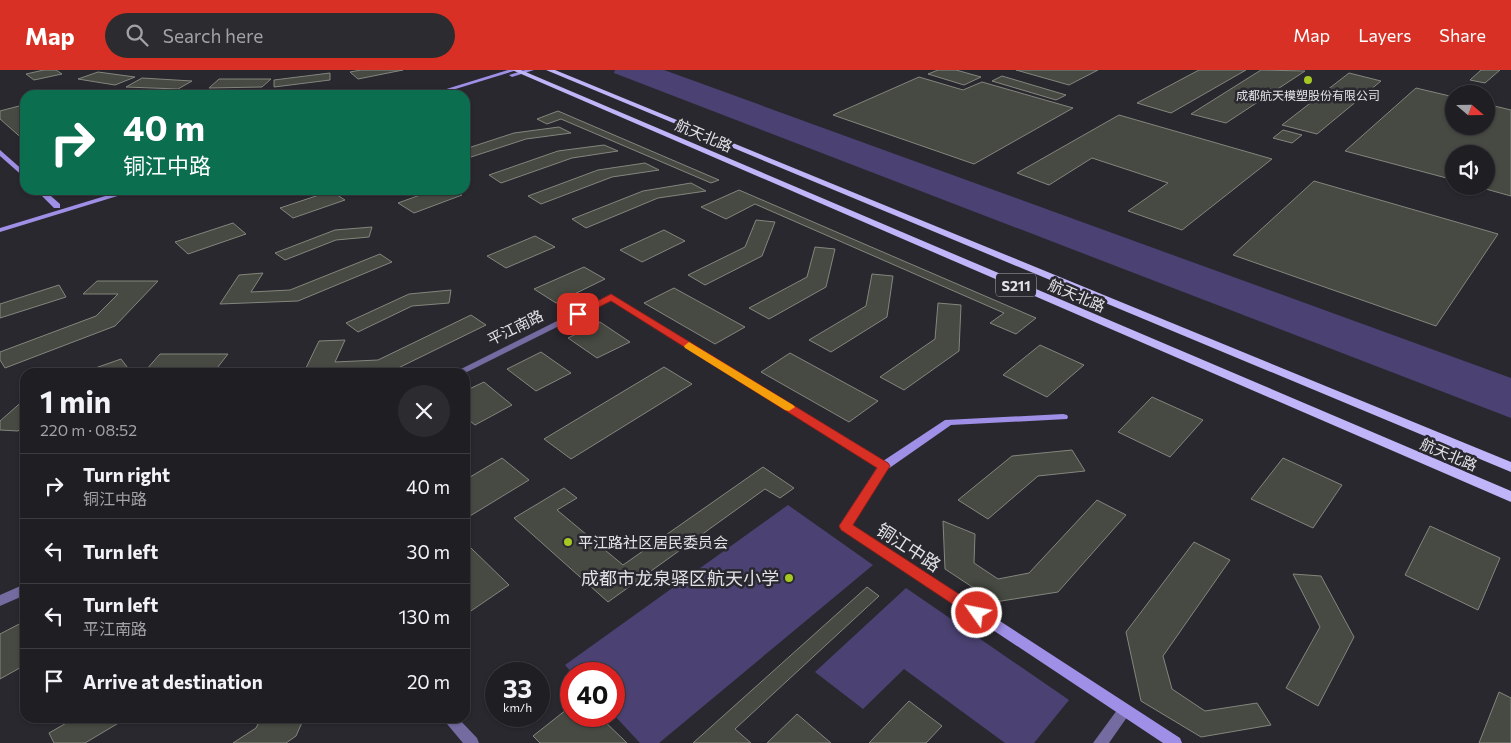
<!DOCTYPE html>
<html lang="en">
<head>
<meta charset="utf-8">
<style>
  :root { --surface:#1f1e23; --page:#2c2b30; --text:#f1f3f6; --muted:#a1a2a6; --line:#3c3c41; --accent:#d93025 }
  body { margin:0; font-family:Commissioner,"Noto Sans SC",sans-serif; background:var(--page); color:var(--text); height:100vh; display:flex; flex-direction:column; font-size:19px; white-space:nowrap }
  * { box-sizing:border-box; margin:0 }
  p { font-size:16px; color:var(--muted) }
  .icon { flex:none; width:28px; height:28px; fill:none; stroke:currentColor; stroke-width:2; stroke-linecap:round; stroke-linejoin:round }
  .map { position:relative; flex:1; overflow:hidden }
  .drawer { position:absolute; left:20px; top:298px; width:450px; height:355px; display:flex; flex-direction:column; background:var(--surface); border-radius:15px; box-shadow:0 1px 4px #0004,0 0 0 1px var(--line) }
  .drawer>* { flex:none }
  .hud { position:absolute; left:20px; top:20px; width:450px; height:105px; border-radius:15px; box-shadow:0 1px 4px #0004,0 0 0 1px var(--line); background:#0b6e4f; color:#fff; overflow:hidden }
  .needle { width:32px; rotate:110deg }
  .controls { position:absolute; left:1445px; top:15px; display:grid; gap:10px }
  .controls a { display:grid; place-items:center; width:50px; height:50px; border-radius:50%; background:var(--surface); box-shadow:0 1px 4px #0004,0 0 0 1px var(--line); font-size:25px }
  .speed { position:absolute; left:485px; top:592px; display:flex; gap:10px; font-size:25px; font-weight:700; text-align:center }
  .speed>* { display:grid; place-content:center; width:65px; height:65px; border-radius:50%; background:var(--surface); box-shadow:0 1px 4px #0004,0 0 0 1px var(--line); line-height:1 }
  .speed small { font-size:12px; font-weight:400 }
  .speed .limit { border:8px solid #d22; background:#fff; color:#111 }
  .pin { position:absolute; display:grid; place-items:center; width:42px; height:42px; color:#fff; margin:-21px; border-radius:10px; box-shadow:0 2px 8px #0006 }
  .me { position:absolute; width:55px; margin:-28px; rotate:303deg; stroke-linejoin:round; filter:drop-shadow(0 0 4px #0008) }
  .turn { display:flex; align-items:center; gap:18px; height:105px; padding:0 20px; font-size:22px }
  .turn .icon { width:65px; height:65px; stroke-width:2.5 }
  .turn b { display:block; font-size:35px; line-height:42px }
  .round { display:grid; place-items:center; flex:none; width:52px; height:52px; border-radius:26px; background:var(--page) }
  .summary { display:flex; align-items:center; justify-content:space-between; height:85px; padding:0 20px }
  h1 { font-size:30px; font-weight:700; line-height:38px }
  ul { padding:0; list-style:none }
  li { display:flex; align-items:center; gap:15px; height:65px; padding:0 20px; border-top:1px solid var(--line) }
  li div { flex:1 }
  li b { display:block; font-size:19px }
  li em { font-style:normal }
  header { display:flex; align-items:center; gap:30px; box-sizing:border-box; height:70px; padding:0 25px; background:var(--accent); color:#fff }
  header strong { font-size:24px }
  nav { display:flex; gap:28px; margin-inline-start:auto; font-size:18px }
  .search { width:350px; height:45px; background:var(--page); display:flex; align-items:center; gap:12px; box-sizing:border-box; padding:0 18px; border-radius:28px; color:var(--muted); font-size:19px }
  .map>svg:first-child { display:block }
  .green { fill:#4b4273 }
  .building { fill:#474a42; stroke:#83867d }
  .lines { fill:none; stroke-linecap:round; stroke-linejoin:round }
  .street { fill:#746ba1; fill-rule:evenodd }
  .secondary { fill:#9f8fe6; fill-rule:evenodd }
  .primary { fill:#bfb5f8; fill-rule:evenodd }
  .route { fill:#d93025; stroke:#8d1f18 }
  .slow { fill:#f59e0b }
  .poi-dot { fill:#a5c822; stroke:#29282f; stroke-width:2 }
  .labels { text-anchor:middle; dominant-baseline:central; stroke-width:5; stroke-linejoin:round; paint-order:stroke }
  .far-poi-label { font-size:12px; fill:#e2e1e6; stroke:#29282f }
  .shield { fill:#29282f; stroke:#aaaaaf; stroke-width:1 }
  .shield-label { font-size:14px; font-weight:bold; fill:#e2e1e6 }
  .street-label { font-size:15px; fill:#e2e1e6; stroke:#29282f }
  .poi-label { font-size:15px; fill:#e2e1e6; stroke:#29282f; text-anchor:start }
  .near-street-label { font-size:18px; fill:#e2e1e6; stroke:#29282f }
  .near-poi-label { font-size:18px; fill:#e2e1e6; stroke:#29282f; text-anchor:end }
</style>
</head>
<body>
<header>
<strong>Map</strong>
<div class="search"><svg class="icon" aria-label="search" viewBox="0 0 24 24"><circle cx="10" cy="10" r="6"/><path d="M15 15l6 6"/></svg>Search here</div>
<nav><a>Map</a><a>Layers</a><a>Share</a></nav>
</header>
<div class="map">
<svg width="1511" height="673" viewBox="0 0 1511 673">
  <rect width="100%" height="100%" fill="#29282f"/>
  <path class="green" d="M615,0h49l847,308v40l-897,-345z
    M788,435l85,60 -214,178h-19l-26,-28v-41h-41l-8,-9z
    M906,518l163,112 -35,43h-29l-101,-74 -41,40 -48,-37z"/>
  <path class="building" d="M44,0h12l6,4 -28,6 -8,-6z
    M361,0h42l-45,9 -8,-7z
    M938,0h18l25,7 -17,8 -36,-11z
    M1016,0h82l-29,15z
    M1199,0h47l-75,43 -34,-10z
    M1261,0l44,1 -79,52 -35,-9z
    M1481,0h19l-15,13 -15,-3z
    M98,2l37,5 -20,8 -37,-6z
    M330,3v7l-56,7v-7z
    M1349,3l32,8 -64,53 -35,-9z
    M1002,6l64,19 -10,5 -64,-19z
    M919,7l44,13 19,-8 91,26 -99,56 -141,-49z
    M142,8l50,3 -14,8 -52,-2z
    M219,9h52l-9,8 -53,1z
    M1416,18l38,9v29h32v-22l25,6v86l-36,-10h11v-32h-32v26l-109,-29z
    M343,21l-1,4h-39z
    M19,36l6,5v30l-25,-22v-8z
    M558,41l161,69 -8,3 -150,-64 -14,5 -10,-5z
    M1119,45l153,44 -90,71 -54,-19 40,-28 -76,-25 -43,27 -32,-12z
    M559,57l12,6 -45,6 -61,20v-10l49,-16z
    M1283,60l19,5 -10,8 -19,-5z
    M604,75l14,6 -46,7 -71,25 -12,-8 69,-24z
    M645,93l14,7 -47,7 -71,27 -13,-8 70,-26z
    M1314,111l184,53 -62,92 -203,-71z
    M691,113l15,8 -48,7 -72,30 -14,-9 71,-28z
    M434,120h19l9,5 -48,18 -16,-10z
    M739,120l297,128 -20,16 -26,-11 14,-10 -249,-109 -29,15 -25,-12z
    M331,121l14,9 -52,18 -13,-10z
    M756,150l19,2 -13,34 -57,29 -17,-10 57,-28z
    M233,153l13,11 -58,20 -13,-12z
    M372,157l-3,10 -33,3 -51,20 -10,-7 60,-23z
    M664,160l21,11 -43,21 -22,-12z
    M535,166l20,11 -49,21 -19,-12z
    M815,177l20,2 -9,38 -57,32 -20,-11 58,-31z
    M380,184l12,8 -94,39 -78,3 19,-29 24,-2 -12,19 39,-2z
    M584,197l21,12 -49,24 -22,-14z
    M872,204l21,2 -6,41 -56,35 -22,-12 57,-34z
    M97,211h61l-43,45 -110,42 -5,-8v-8l96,-36 22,-22h-35z
    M59,215l7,12 -66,21v-14z
    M674,218l71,39 -30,17 -71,-41z
    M451,220l-2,13 -37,3 -54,26 -12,-9 63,-29z
    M938,233l23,2 -2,46 -55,39 -24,-13 55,-38z
    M471,245l15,10 -96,47h-86l15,-31 26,-1 -10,22 43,-2z
    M600,252l30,20 -33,16 -29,-20z
    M1040,275l44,20 -37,32 -44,-22z
    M541,282l30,21 -35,18 -29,-22z
    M790,283l88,48 -29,21 -88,-50z
    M160,284h68l-14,18h-30l2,-2h-40z
    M121,289l10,13h-47z
    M664,297l28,17 -121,75 -27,-20z
    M484,312l28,23 -37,20 -10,-8v-26z
    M1152,327l51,23 -33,37 -52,-25z
    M25,329v25l-7,7 -18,-1v-9z
    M1072,380l13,21 -47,5 -50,43 -30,-19 54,-44z
    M502,388l27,22 -64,39v-39z
    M1283,388l59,27 -29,43 -62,-29z
    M763,397l31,21 -14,10 -15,-9 -157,113 -94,-84 50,-30 13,10 -20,12 66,55z
    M1097,430l29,15 -68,77 -63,10 -50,-33 -2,-48 32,13 -1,29 24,16 31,-6z
    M1430,456l70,32 -22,52 -73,-35z
    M1194,472l36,18 -67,96 9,33 33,22 52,-8 14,22 -70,12 -60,-36 -15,-69z
    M471,478l38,37 -44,30v-63z
    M1293,504l28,2 33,61 -36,69 -32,-18 34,-61z
    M867,517l12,9 -144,133 16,14h-58z
    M25,551v44l-25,14v-45z
    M1499,622l12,6v45h-32z
    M909,631l33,25 -16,17h-57z
    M571,636v10h28l28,27h-87l-7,-7z
    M797,644l34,29h-64z
    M75,648h52l-42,25h-31l-5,-10z
    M261,648h43l-8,18 -10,7h-53l23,-15z"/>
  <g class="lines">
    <path class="street" d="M611,224l277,169 1,3 -1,3h-8l-269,-169 -146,73 -10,-1z
      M25,514v11l-25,11v-11z
      M1125,634l5,2 2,4 -23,33h-16l27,-37z
      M442,648h16l19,20 2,5h-16z"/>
    <path class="secondary" d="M508,0h9l-81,25h-9z
      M525,0h9l-22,7 -3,-2z
      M0,80l25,22v6l-25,-22z
      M36,120h8l16,14v4h-6z
      M125,120h12l-137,42v-4z
      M1063,344l4,1 1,2 -1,2 -116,6 -63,44 -36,56 328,213 2,5h-19l-322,-214 -2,-3 41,-63 65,-43z"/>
    <path class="primary" d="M512,0h9l990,421v11z
      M546,0h9l956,392v10z"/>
  </g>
  <path class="route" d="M611,224l277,169 2,3 -37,59 129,84 2,4 -2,4 -5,2 -5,-2 -131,-87 -2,-4 2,-3 36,-55 -266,-167 -30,15 -3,1 -5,-3z"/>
  <path class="slow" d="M689,272l104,63 2,2 -6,4 -4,-1 -100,-62 -1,-2z"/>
  <g class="poi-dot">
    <circle cx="1308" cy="10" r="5"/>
    <circle cx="568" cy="472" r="5"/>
    <circle cx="789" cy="508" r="5"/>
  </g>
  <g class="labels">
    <g class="far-poi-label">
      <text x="1308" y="25">成都航天模塑股份有限公司</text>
    </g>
    <rect class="shield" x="996" y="203.5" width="40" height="23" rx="4"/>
    <g class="shield-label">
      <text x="1016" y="215">S211</text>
    </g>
    <g class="street-label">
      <text transform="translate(704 65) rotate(23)">航天北路</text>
      <text transform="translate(1077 225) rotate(23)">航天北路</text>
      <text transform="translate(515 257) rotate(-26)">平江南路</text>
      <text transform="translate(1449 384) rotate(23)">航天北路</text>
    </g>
    <g class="poi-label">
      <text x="578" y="472">平江路社区居民委员会</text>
    </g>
    <g class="near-street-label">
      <text transform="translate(909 477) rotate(33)">铜江中路</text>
    </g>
    <g class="near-poi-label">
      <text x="779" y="508">成都市龙泉驿区航天小学</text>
    </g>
  </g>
</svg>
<div class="controls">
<a><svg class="needle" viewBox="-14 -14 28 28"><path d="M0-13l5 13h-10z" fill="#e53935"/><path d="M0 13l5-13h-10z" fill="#a1a2a6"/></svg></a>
<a><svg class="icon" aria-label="sound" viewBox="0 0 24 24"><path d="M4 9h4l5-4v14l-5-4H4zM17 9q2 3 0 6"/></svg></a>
</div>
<div class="speed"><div>33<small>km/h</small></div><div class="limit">40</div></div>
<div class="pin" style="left:578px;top:244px;background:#d93025"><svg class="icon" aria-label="arrive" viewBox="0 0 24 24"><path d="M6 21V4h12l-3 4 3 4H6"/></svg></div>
<svg class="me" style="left:977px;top:543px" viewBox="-20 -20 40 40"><circle r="17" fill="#d93025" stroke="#fff" stroke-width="3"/><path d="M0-11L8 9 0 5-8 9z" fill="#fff"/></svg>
<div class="hud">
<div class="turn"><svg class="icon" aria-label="right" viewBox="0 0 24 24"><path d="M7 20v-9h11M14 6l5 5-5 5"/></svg><div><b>40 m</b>铜江中路</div></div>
</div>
<section class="drawer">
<div class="summary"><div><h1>1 min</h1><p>220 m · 08:52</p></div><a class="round"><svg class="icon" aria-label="close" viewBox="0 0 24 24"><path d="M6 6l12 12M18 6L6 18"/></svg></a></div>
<ul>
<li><svg class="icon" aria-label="right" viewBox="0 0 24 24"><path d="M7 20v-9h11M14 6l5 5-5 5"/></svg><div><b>Turn right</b><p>铜江中路</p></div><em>40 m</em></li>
<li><svg class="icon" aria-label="left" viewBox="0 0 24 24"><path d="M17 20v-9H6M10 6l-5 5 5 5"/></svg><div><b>Turn left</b></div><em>30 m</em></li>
<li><svg class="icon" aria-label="left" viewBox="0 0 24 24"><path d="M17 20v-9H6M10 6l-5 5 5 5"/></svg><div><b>Turn left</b><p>平江南路</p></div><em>130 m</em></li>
<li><svg class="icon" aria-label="arrive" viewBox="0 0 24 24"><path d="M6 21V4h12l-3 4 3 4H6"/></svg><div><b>Arrive at destination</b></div><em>20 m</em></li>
</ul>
</section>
</div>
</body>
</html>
